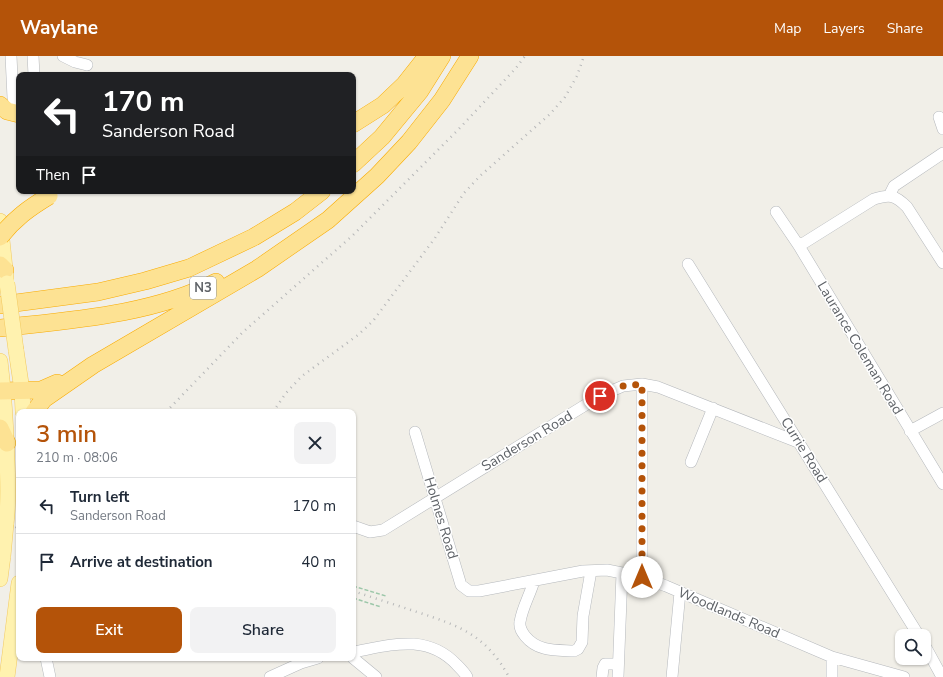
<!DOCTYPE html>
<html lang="en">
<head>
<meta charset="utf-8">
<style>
  :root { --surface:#fff; --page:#f2f2f3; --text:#1f2937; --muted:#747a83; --line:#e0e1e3; --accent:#b45309 }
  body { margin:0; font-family:"Nunito Sans",sans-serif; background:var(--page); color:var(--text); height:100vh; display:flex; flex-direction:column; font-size:15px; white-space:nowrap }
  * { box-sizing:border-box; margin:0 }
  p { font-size:13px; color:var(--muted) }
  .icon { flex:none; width:22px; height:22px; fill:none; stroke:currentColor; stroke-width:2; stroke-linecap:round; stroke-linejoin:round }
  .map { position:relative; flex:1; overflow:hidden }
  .details { position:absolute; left:16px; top:353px; width:340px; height:252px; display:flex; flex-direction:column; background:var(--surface); border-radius:8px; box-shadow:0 1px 3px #0004 }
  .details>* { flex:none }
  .hud { position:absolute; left:16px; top:16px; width:340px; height:122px; border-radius:8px; box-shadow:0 1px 3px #0004; background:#202124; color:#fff; overflow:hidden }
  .fabs { position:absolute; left:895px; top:573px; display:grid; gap:8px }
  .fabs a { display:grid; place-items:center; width:36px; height:36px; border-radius:8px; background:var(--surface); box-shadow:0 1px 3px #0004; font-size:20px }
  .pin { position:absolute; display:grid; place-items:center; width:34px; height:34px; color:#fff; margin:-17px; border:2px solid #fff; border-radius:50%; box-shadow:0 1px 4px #0007 }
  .me { position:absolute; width:44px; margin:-22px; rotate:0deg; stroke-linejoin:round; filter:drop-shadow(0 0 3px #0008) }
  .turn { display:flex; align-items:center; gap:14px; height:84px; padding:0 20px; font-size:18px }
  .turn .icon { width:52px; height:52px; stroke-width:2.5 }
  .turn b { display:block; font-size:28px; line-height:34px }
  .then { display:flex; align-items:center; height:38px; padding:0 20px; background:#0003; gap:8px; font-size:15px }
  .round { display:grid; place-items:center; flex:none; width:42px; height:42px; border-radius:8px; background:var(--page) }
  .overview { display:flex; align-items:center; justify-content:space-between; height:68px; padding:0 20px }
  h1 { font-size:24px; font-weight:600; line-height:30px; color:var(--accent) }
  .primary-button { display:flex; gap:8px; margin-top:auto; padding:8px 20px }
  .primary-button a { flex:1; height:46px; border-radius:8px; background:var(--accent); color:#fff; font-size:16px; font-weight:600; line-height:46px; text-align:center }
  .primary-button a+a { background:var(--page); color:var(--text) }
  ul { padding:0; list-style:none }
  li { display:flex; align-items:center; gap:12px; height:56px; padding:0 20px; border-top:1px solid var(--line) }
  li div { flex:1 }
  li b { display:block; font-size:15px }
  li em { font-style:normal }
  header { display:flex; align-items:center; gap:24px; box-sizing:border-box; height:56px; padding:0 20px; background:var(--accent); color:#fff }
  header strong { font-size:19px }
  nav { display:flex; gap:22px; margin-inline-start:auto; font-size:14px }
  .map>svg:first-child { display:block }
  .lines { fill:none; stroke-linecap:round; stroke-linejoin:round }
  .minor-casing { stroke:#b5b8bc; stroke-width:12 }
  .major-casing { stroke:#f2c960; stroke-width:16 }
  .highway-casing { stroke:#f9ab00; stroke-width:18 }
  .path { stroke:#9cc7a9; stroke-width:1.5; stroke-dasharray:4 2; stroke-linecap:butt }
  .minor { stroke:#fff; stroke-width:11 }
  .major { stroke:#fff2af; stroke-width:15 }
  .highway { stroke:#fde293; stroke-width:17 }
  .rail { stroke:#b6b7b8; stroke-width:2.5; stroke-dasharray:1 5; stroke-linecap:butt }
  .major-bridge-casing { stroke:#f2c960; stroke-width:16; stroke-linecap:butt }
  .highway-bridge-casing { stroke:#f9ab00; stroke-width:18; stroke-linecap:butt }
  .major-bridge { stroke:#fff2af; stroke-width:15 }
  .highway-bridge { stroke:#fde293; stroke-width:17 }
  .route { stroke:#b45309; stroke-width:7; stroke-dasharray:0 12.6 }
  .labels { text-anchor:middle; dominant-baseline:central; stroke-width:3; stroke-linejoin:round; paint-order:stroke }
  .shield { fill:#fff; stroke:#8f9295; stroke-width:1 }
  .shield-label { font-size:13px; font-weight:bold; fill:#5f6368 }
  .street-label { font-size:14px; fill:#5f6368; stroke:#fff }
</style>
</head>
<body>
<header>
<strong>Waylane</strong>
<nav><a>Map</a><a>Layers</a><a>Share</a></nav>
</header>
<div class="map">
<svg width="943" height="621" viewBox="0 0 943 621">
  <rect width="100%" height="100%" fill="#f1efe8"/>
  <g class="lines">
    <defs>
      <path id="minor" d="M11,0l2,42 3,3h3
        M33,0l1,19
        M63,0l12,6 12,3
        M939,61l4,12
        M889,140l5,-10 49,-33
        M776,156l23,34 144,238
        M799,190l75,-47c16,-5 21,-4 33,8l36,56
        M688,208l231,372
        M642,328v193
        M910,375l33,-18
        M415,376l46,153 8,6h10l104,-20 24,-1 35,7 24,9 166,71 72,20
        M691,406l22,-54
        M353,470l17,6 13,-2 217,-134 23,-10 19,-2 16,3 142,56
        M534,525c-4,14 -12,27 -14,41 -1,6 2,10 5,14 13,16 31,14 49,15l4,-2 4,-7 1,-26 8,-45
        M924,588l18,33
        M353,596c38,-7 74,-19 104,13 4,4 8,8 10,12
        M46,602l4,19
        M353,602l23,19
        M270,621l31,-14 17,-5
        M602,621l1,-9 2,-4h13
        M618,621l4,-104
        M672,621l8,-85
        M832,621v-20"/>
      <path id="major" d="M0,165l6,57
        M16,294l6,40 1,22
        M0,305c4,33 6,66 7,99 1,21 2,43 -1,64
        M0,523l3,-23
        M7,621l12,-94"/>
      <path id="highway" d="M0,49l7,6 12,3
        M353,68l30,-19 21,-20 23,-29
        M353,108l29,-27 38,-46 22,-35
        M0,209l5,5
        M0,249l98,-13 47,-11 44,-13 65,-31 41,-25 27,-21
        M0,272c71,-8 151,-13 216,-46
        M0,335l41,-1 16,-7
        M34,356l10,-13 49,-34 164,-96 71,-49 49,-44 32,-34 33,-42 28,-44
        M0,372l7,15"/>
    </defs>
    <use href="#minor" class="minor-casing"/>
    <use href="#major" class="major-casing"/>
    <use href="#highway" class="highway-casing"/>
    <path class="path" d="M353,530l33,10
      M353,542l28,9"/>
    <use href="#minor" class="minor"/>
    <use href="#major" class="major"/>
    <use href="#highway" class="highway"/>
    <path class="rail" d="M166,356l77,-80 108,-95 105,-105 60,-64 9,-12
      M273,356l13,-19 16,-17 56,-41 15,-14 62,-83 29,-45 16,-17 70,-62 15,-17 12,-21 7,-20
      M0,481l19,-11
      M353,535c21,7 43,14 64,21 43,14 69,23 92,65"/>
    <defs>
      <path id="major-bridge" d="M7,227l9,67
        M3,500l3,-32"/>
      <path id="highway-bridge" d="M0,181c14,-18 29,-29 49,-41"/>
    </defs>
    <use href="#major-bridge" class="major-bridge-casing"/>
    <use href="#highway-bridge" class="highway-bridge-casing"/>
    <use href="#major-bridge" class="major-bridge"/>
    <use href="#highway-bridge" class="highway-bridge"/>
  </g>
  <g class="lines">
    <path class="route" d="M600,340l23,-10 19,-2v193"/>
  </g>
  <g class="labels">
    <rect class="shield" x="190" y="221" width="26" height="22" rx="3"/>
    <g class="shield-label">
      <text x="203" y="232">N3</text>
    </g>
    <g class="street-label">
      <text transform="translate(860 292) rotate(59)">Laurance Coleman Road</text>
      <text transform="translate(527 385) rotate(-31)">Sanderson Road</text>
      <text transform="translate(804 394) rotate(58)">Currie Road</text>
      <text transform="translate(441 462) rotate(73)">Holmes Road</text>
      <text transform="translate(729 557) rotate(23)">Woodlands Road</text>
    </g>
  </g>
</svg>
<div class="fabs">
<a><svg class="icon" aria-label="search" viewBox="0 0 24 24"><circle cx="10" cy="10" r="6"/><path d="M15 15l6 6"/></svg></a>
</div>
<div class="pin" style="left:600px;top:340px;background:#d93025"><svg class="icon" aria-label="arrive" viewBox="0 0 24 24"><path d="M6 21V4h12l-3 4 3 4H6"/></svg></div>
<svg class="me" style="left:642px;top:521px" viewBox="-20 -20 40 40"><circle r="19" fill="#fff"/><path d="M0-13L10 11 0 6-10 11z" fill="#b45309"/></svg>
<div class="hud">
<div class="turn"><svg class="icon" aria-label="left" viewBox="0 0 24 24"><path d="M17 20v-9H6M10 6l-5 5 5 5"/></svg><div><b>170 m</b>Sanderson Road</div></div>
<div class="then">Then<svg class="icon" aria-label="arrive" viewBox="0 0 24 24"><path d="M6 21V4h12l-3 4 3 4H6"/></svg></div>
</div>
<section class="details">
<div class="overview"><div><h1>3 min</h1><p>210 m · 08:06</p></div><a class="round"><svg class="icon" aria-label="close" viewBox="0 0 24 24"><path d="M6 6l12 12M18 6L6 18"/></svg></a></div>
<ul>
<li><svg class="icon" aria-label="left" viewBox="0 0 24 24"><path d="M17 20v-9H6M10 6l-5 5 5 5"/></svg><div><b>Turn left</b><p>Sanderson Road</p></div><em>170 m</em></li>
<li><svg class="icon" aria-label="arrive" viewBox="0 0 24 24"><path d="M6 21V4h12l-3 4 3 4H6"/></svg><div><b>Arrive at destination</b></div><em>40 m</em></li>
</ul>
<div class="primary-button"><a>Exit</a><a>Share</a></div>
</section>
</div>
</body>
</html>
